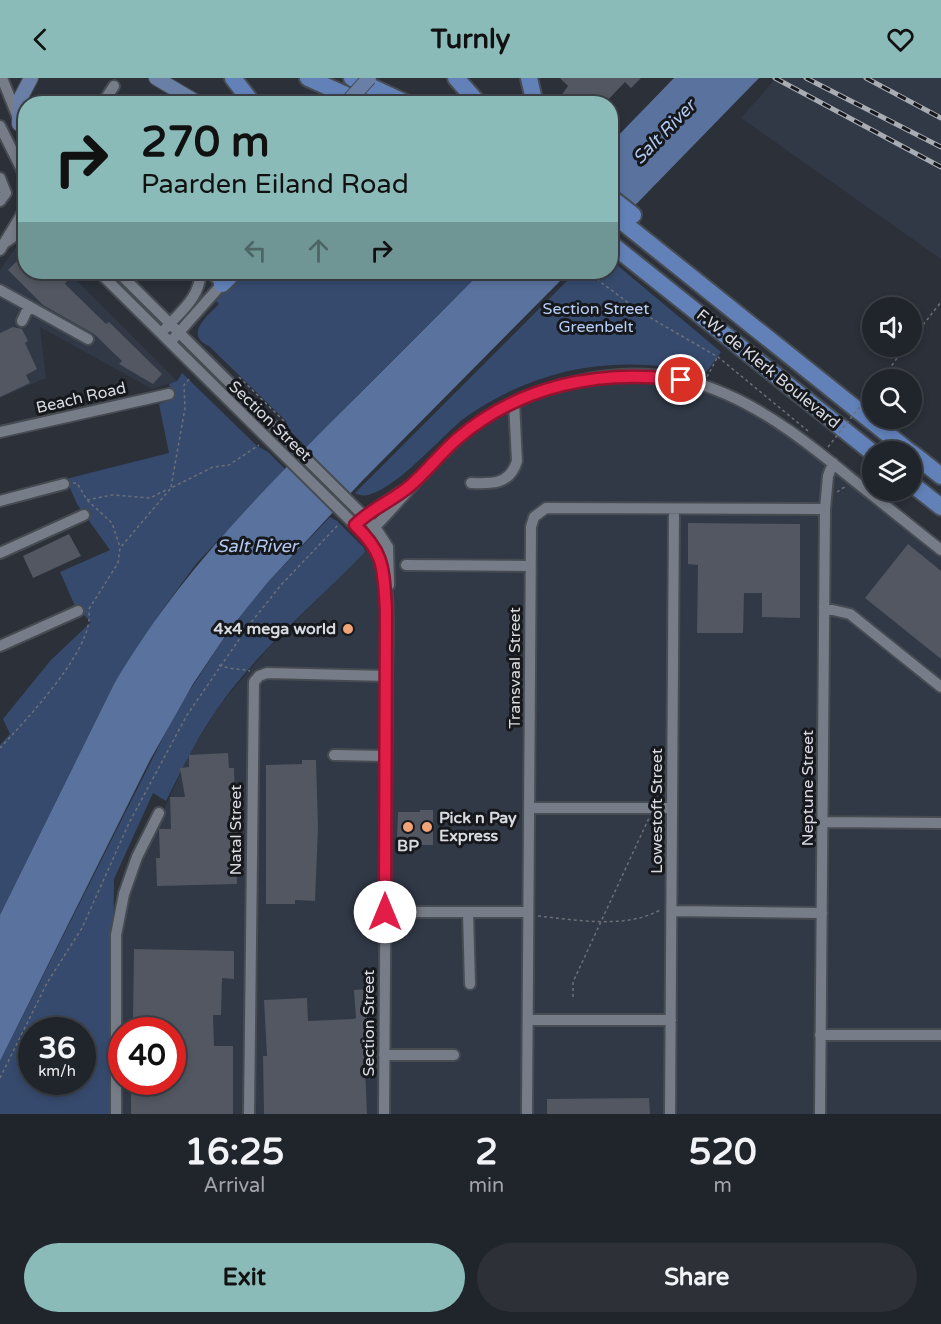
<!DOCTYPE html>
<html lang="en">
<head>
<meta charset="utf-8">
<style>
  :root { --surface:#20242b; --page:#2d3037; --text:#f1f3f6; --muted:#a2a4a9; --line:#3d4147; --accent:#8bbbb9 }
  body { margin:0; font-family:"Varela Round",sans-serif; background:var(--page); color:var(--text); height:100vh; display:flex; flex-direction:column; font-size:22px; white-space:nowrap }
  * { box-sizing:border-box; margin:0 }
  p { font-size:20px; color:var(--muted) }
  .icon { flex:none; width:33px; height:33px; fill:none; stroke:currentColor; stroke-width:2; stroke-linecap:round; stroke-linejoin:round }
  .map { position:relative; height:1036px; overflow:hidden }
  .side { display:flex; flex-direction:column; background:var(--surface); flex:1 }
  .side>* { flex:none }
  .top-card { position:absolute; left:18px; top:18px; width:600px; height:183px; border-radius:24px; box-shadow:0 3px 9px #0003,0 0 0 2px var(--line); background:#8bbbb9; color:#111; overflow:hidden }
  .buttons { position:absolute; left:862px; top:219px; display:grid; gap:12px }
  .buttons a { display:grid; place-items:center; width:60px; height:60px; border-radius:50%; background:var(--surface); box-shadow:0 3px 9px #0003,0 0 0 2px var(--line); font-size:30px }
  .speed { position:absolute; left:18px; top:939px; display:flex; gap:12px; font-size:30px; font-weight:700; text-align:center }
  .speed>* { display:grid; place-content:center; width:78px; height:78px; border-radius:50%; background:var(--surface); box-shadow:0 3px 9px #0003,0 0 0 2px var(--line); line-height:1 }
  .speed small { font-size:15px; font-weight:400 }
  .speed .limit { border:9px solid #d22; background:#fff; color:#111 }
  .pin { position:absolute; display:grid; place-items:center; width:51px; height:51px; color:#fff; margin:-26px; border:3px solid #fff; border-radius:50%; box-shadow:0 2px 6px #0007 }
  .me { position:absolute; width:66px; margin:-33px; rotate:0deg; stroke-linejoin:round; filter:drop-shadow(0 0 4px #0008) }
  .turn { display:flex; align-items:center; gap:21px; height:126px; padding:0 24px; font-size:27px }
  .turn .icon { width:78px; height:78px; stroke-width:2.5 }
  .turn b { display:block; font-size:42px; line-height:51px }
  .lanes { display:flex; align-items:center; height:57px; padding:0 24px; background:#0003; justify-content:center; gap:30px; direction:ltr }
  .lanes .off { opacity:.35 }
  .eta { display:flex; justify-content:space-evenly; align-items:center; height:102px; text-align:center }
  .eta b { font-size:36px; font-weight:700; line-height:42px }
  .primary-button { display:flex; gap:12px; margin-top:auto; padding:12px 24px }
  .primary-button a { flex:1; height:69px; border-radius:36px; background:var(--accent); color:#111; font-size:24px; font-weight:700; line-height:69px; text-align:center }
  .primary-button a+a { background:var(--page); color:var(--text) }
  header { display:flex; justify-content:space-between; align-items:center; height:78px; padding:0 24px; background:var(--accent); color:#111; font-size:27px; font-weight:700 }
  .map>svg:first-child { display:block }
  .built { fill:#313947; fill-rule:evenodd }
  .green { fill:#364a6d; fill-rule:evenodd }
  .water { fill:#59739e }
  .building { fill:#525761 }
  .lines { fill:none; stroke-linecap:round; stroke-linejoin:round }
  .minor-casing { stroke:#474b52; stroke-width:14 }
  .major-casing { stroke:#474b52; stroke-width:16 }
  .highway-casing { stroke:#474b52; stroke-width:20 }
  .path { stroke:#6c7078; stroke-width:1.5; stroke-dasharray:3 3; stroke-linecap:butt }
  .minor { stroke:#777d88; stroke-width:10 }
  .major { stroke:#6a7fa5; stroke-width:14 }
  .highway { stroke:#6181b8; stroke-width:16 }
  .rail-casing { stroke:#a8acb3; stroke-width:5 }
  .rail { stroke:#16181c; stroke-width:3; stroke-dasharray:9; stroke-linecap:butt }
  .major-bridge-casing { stroke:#474b52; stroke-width:16; stroke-linecap:butt }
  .path-bridge { stroke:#6c7078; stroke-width:1.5; stroke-dasharray:3 3; stroke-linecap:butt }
  .major-bridge { stroke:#6a7fa5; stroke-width:14 }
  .route-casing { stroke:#92132f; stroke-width:15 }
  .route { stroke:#e11d48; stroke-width:10 }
  .poi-dot { fill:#efa377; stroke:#16181c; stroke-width:2 }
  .labels { text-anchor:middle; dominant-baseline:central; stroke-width:6; stroke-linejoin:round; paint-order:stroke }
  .park-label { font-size:16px; fill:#b8d0f9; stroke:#16181c }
  .street-label { font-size:16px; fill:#d8dce2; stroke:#16181c }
  .poi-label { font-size:16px; font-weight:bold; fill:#d8dce2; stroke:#16181c; text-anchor:end }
  .water-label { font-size:18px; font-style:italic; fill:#b1c9f2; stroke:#16181c }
</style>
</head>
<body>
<header><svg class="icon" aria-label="back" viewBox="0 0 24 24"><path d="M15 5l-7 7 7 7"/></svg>Turnly<svg class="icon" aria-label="heart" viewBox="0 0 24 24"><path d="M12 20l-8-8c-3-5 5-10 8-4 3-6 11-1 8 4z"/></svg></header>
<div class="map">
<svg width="941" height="1036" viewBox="0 0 941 1036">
  <rect width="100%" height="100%" fill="#2b3039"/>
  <path class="built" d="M776,0h165v181l-200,-141z
    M19,165l6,1 1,28h42l109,109 -25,8 -112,-62 6,51 -46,20v-128z
    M665,300l73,21 203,148v567h-825l1,-179 8,-41 64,-139 29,-48 49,-57 98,-98 10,-33 73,-71 47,-36 93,-33zM122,952h50v52h-50z"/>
  <path class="green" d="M611,182l110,92 -16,22c-84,-21 -167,-8 -239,43 -22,15 -86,93 -111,76l221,-221h34z
    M242,194h239l-175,175 -17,-17 -3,-9 -77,-75c-25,-11 -2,-30 10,-42l-3,-3z
    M182,295l75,73 11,6 17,17 -89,95 -33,45 -49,75 -114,231v-170l10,-11 -7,-15 47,-58 41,-39 -8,-8 -4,1 -19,-43 50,-22 -33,-46 -11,-25 103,-26 -10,-49 14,-5 -4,-15 8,-3z
    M330,439l7,4 27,27 1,4c-49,51 -107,98 -148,157 -20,29 -35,60 -51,92l-13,-8 -39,86 -3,235h-111v-53l177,-351 53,-81 38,-47zM32,952h50v52h-50z"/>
  <path class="water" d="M674,0h85l-148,152 -1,-86z
    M481,194h88l-207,209 -94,101 -38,47 -37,55 -43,76 -150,301v-146l114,-231c61,-103 130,-174 213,-258 52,-51 103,-103 154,-154z"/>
  <path class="building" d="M560,0h81l-10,10 -6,-6 -21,22h-17l-4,-4 -4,4h-11l-7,-8 7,-10z
    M26,174v20h31l10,9 -2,3 41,40 3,-2 53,52 -9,10 -34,-20 3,-3 -28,-27 -51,-29 -35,-35z
    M13,249l9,2 6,12 -3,2 12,26 -11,6 4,8 -30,14v-64z
    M688,445l112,1v94l-38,-1v-24h-18l-1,40h-46l1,-68 -10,-1z
    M69,456l12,22 -48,22 -10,-22z
    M908,466l33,27v88l-76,-61z
    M228,675l1,15h5l3,116 -80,2 -1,-28h4l-1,-29h12l-1,-32h15l-5,-29 9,-1v-12z
    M302,682h14l2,67 -3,74 -20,-1v4h-29v-139l36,-1z
    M420,732h13v35h-13v-4l-23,-1 1,-28h22z
    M134,871l100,2v28l-12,-1 -1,37h-8l1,31h19v68h-102v-32h41v-52h-43v-11h4z
    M367,911v55h-3l3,70h-103l-1,-58h4l-3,-56 43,-2 1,23 45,-2 3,-1 -2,-28z
    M649,1020l1,16h-103v-15z"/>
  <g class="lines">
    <defs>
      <path id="minor" d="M2,0l24,60
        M102,26l12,-18
        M0,48l26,52
        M0,100l6,15 -6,8
        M6,164l20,-14
        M0,172l26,-43
        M99,194l267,264c29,29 21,101 21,140l-3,438
        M118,194l257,255 13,20 1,38
        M0,212l88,49
        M22,243l7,-15
        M166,250c17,-19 33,-30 35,-56
        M174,260l48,-54 -12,-12
        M0,354l169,-38
        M471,405c20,1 39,2 46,-22l-3,-59
        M0,423l64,-17
        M360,441l42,-28
        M366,458c40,-39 70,-84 116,-116 29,-20 61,-32 96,-39 115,-26 190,29 274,98 30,24 59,47 89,71
        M0,475l84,-38
        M406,487l124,1
        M824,530l26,6 91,73
        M0,568l78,-35
        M334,677l52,1
        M529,730h143
        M822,744l119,1
        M672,833l150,2
        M385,834h143
        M468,834l2,72
        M528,942h143
        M820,957h121
        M384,977h70
        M116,1036v-179l8,-41 13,-37 22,-44
        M249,1036l5,-432 5,-6 8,-3 120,3
        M527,1036l4,-587 3,-10 12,-9 279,1
        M670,1036l4,-605
        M820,1036l5,-605 3,-33 5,-13"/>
      <path id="major" d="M156,0l44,26
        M19,46l1,-25 11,-21"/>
      <path id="highway" d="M233,0l20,26
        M308,0l58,26
        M352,0l56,26
        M456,0l23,26
        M529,0l6,26
        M610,119l23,18
        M610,134l300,240
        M610,165l263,210
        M222,206l12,-12
        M912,375l29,23
        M912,406l29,23"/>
    </defs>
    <use href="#minor" class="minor-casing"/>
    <use href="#major" class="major-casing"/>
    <use href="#highway" class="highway-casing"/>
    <path class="path" d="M587,194l55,41 76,44 90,74
      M912,261l29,-37
      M239,299l46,45
      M707,299l10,-19
      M881,302l25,-34
      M73,405h4l10,17 25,23 8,24
      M171,409l14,-79 -1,-23 6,-7
      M837,414l9,-6
      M87,422l25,-5 38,3 18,-9
      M89,531l29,-46 2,-15 51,-60 42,-21 16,-2 30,-20
      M219,587c11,5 20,3 31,6
      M0,670c25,-27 94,-99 89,-136
      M538,838c38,4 88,13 122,-6
      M573,919v-15l76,-164
      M0,1000l47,-95 35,-55 47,-105 58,-108 62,-90 32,-40 58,-61"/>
    <use href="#minor" class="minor"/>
    <use href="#major" class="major"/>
    <use href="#highway" class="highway"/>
    <defs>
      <path id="rail" d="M775,0l166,89
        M806,0l135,69
        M866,0l75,40"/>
    </defs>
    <use href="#rail" class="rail-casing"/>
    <use href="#rail" class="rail"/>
    <defs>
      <path id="major-bridge" d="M346,26l23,-26"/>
    </defs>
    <use href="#major-bridge" class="major-bridge-casing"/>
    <path class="path-bridge" d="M828,369l45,-57"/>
    <use href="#major-bridge" class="major-bridge"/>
  </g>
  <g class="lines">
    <defs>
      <path id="route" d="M385,834l1,-303c-3,-41 -1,-55 -31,-84 17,-17 39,-25 56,-40 16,-14 29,-31 46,-46 63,-54 143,-70 224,-59"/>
    </defs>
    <use href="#route" class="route-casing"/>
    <use href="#route" class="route"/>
  </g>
  <g class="poi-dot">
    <circle cx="348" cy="551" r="6"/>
    <circle cx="408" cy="749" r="6"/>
    <circle cx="427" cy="749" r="6"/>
  </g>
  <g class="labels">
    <g class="park-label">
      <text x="596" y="231">Section Street<tspan x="596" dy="18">Greenbelt</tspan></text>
    </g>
    <g class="street-label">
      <text transform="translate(768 291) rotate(39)">F.W. de Klerk Boulevard</text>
      <text transform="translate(81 320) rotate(-13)">Beach Road</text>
      <text transform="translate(270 343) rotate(44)">Section Street</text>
      <text transform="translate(515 590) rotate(-90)">Transvaal Street</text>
      <text transform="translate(808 710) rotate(-90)">Neptune Street</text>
      <text transform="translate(657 733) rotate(-90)">Lowestoft Street</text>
      <text transform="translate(236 752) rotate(-90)">Natal Street</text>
      <text transform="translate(369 945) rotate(-90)">Section Street</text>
    </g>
    <g class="poi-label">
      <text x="336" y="551">4x4 mega world</text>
      <text x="439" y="740" text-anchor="start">Pick n Pay<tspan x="439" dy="18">Express</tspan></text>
      <text x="408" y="768" text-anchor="middle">BP</text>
    </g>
    <g class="water-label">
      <text transform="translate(664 54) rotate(-46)">Salt River</text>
      <text x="257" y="468">Salt River</text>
    </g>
  </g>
</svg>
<div class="buttons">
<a><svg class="icon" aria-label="sound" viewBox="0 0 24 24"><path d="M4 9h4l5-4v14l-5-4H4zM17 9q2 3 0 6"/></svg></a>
<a><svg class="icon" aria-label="search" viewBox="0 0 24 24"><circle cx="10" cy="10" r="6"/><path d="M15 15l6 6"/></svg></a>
<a><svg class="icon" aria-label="layers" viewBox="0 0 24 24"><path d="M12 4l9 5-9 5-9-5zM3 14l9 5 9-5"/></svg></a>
</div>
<div class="speed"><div>36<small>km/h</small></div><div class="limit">40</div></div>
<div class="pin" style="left:681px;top:302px;background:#d93025"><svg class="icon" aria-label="arrive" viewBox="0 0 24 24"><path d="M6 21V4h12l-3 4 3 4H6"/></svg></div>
<svg class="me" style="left:385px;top:834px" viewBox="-20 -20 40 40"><circle r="19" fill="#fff"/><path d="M0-13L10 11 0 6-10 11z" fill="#e11d48"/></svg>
<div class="top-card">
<div class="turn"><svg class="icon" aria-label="right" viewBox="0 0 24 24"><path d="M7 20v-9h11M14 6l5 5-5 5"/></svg><div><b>270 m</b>Paarden Eiland Road</div></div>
<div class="lanes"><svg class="icon off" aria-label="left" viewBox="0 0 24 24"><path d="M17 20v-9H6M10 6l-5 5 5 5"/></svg><svg class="icon off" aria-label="ahead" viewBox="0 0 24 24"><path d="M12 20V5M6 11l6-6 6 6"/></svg><svg class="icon" aria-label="right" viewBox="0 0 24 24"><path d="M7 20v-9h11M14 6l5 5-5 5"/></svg></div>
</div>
</div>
<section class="side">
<div class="eta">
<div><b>16:25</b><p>Arrival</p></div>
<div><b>2</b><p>min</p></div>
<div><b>520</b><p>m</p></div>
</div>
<div class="primary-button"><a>Exit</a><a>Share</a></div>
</section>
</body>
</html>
